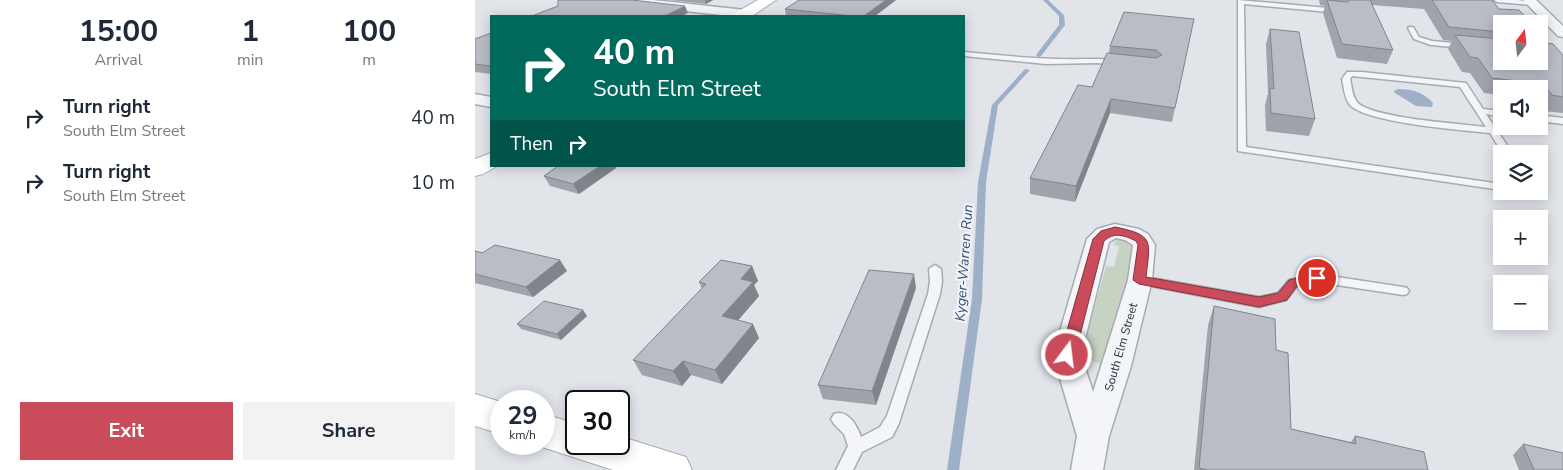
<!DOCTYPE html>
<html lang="en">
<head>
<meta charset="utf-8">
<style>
  :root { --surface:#fff; --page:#f2f2f3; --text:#1f2937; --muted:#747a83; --accent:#ca4b59 }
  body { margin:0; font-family:"Nunito Sans",sans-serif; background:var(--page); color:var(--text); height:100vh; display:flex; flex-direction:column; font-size:19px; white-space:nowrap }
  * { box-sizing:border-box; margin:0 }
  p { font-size:16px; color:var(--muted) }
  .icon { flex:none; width:28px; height:28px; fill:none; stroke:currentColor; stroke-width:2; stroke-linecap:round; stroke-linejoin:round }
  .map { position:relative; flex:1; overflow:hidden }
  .sheet { display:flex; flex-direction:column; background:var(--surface); width:475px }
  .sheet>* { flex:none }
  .guide { position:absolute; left:15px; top:15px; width:475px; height:152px; border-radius:0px; box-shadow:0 2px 12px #0003; background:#00695c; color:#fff; overflow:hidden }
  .needle { width:32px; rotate:15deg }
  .controls { position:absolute; left:1018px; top:15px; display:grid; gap:10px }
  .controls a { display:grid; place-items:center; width:55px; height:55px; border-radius:0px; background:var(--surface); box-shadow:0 2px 12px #0003; font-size:25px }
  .speed { position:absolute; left:15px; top:390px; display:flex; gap:10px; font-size:25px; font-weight:700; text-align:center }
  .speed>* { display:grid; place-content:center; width:65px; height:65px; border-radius:50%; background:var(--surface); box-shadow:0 2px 12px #0003; line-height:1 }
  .speed small { font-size:12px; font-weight:400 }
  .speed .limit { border:2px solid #111; border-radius:8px; background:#fff; color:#111 }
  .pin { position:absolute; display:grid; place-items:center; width:42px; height:42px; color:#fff; margin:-21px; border:2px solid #fff; border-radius:50%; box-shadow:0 1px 5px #0007 }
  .me { position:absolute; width:55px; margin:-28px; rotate:15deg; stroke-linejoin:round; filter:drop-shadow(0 0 4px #0008) }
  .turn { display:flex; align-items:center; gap:18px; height:105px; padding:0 20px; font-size:22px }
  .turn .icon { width:65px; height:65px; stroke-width:2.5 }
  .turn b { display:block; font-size:35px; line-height:42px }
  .then { display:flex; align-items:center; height:48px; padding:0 20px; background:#0003; gap:10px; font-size:19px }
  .eta { display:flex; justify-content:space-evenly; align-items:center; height:85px; text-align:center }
  .eta b { font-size:30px; font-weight:700; line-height:35px }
  .action { display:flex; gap:10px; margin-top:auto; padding:10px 20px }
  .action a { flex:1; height:58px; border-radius:0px; background:var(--accent); color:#fff; font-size:20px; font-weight:700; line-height:58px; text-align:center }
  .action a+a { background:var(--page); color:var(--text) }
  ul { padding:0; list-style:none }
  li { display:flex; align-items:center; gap:15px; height:65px; padding:0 20px }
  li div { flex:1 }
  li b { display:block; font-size:19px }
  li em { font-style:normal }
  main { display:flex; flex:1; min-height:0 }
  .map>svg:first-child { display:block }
  .green { fill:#c6d3c3 }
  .water { fill:#9eb0c8 }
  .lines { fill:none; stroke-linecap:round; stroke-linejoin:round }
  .stream { fill:#9eb0c8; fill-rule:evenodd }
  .lane-casing { stroke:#a6abb3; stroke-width:3 }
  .street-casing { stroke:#a6abb3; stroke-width:3 }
  .secondary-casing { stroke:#a6abb3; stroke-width:2 }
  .lane { fill:#f4f5f8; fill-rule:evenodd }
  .street { fill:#f4f5f8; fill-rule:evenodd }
  .secondary { fill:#fff; fill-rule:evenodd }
  .wall { fill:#9fa3aa }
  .shaded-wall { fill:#82848b }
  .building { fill:#b9bdc6; stroke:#82848b }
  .route { fill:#ca4b59; stroke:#83313a }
  .labels { text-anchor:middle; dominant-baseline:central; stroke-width:4.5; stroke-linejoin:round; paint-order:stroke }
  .street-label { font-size:12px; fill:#2a3141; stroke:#f1f3f7 }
  .water-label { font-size:14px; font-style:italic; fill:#354f73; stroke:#f1f3f7 }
</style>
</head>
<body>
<main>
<section class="sheet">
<div class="eta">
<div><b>15:00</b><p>Arrival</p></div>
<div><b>1</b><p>min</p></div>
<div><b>100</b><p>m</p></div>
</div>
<ul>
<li><svg class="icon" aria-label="right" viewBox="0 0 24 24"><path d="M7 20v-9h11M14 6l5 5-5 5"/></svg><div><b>Turn right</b><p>South Elm Street</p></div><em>40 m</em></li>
<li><svg class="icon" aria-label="right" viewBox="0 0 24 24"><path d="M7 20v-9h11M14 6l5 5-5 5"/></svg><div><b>Turn right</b><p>South Elm Street</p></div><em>10 m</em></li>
</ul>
<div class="action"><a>Exit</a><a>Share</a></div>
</section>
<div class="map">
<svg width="1088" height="470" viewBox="0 0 1088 470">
  <rect width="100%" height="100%" fill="#e1e4e9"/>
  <path class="green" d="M642,238h4l10,4 2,5 -2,14 -25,100 -3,3 -10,-2 -7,-15 2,-16 18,-65 8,1 5,-21 -5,-1z"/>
  <path class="water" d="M923,89c14,0 25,3 35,14l-1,4 -16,-1 -21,-13 -1,-2z"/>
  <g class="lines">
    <path class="stream" d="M568,0h5l16,15 1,10 -24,31 -2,1 -3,-2 23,-30v-9z
      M550,69l5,1 -32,35 -12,77 -4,117 -23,171h-12l25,-171 6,-117 14,-77z"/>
    <defs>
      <path id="lane" d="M763,0l101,9 3,2 -3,2 -95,-9 2,143 255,37v6l-263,-39z
        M1019,0h24l17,3 -3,2 -35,-3z
        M934,27h4l6,10 13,4 32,3 4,2 -4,2 -33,-3 -17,-6 -6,-11z
        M489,52c41,4 82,8 123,7 10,0 26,-1 34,4l-4,2 -20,-2 -51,1 -82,-8z
        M872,72h15l104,11 17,26 18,2v6l-15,-3 27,40h-10l-13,-21c-28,-3 -123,-10 -140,-28 -6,-7 -6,-18 -8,-26zM877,76l108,11 26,40c-24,-3 -116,-9 -129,-25 -5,-6 -5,-16 -7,-23z
        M1064,115l24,3v6l-24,-3z
        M460,265l6,4 1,13 -2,12 -41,129 -7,14 -30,15 -9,18h-17l12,-24 -4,-12 -10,-10 -3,-5 3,-5c13,-5 23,11 27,23l19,-10 7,-11 41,-122 2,-12 -1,-13z
        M842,274l86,13 4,1 2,3 -2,3 -4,1 -86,-13 -20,4 -11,14 -27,7 -119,-23 -4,-1 -2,-3 2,-3 4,-1 119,21 19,-4 11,-13z"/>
      <path id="street" d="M139,0h39l92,10 6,4 -1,2h-19l-111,-12z
        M1048,0h13l27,26v11l-5,-1z
        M0,94l16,3v10l-16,-3z
        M640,224l24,5 9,5 7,11 -3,35 -21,86 -22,70 -6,34h-32l6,-34 -24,-81 34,-116 10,-10zM641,238l9,2 8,5 -5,35 -35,112 -12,-37 28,-113z"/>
      <path id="secondary" d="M283,0h18l-24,16h-19l2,-3z
        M16,153v13h6l-14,8 -8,2v-17z
        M0,394l26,8v32l-26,-8z
        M69,414l32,10v20h43v-8l67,21 6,13h-79l-80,-26h11z"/>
    </defs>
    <use href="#lane" class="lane-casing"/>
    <use href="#street" class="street-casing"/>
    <use href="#secondary" class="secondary-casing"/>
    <use href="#lane" class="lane"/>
    <use href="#street" class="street"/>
    <use href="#secondary" class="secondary"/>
  </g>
  <path class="wall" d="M195,0h43l-7,4z
    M421,0l-21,16h-89l-1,-7z
    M844,0h173l9,24v37l45,-18 17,12v58l-20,-2 -4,-5v-17h-38v6l-17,-2 -14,-20 -8,-1 -14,-23 4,-8 -9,-1 -19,-31 -52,-4 21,45 -6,14 -50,-6 -14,-45 2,-7 -5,-1z
    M795,29l45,90 -6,17 -43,-5 -1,-26 3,-12 -2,-49z
    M716,32l-19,90 -62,-9 -35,89 -45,-8v-16l62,-91 17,-34 1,-7z
    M16,33v41l-16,-2v-33z
    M83,166h57l1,2 -37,26 -29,-8 -6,-10z
    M0,251l92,20 -34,26 -58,-14z
    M277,266l6,15 -4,4 5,11 -21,24 21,18 -37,46 -31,-9 -9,11 -40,-11 -9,-15 69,-71 -3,-7z
    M441,288l-40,117 -53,-6 -5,-14z
    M739,306l62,44 15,79 60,13 4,-6 73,34h-234l14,-145z
    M112,316l-26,24 -40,-11 -4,-5z
    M1048,444l40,26h-44l-6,-15z"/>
  <path class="shaded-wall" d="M230,0h8l-7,4z
    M411,0h10l-21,16h-11z
    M210,6l3,7 -6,3h-15v-1z
    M636,99l-1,14 -35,89 1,-16z
    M125,166h15l1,2 -37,26 -6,-10z
    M85,260l7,11 -34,26 -7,-10z
    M277,266l6,15 -4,4 5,11 -30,35 -7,-15 19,-37z
    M439,274l2,14 -40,117 -4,-14z
    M108,310l4,6 -26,24 -4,-6z
    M278,324l6,14 -37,46 -7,-14z
    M208,361l8,14 -9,11 -9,-15z"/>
  <path class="building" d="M83,0h74l53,6 -18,9 6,1h-141l26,-10z
    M324,0h87l-22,16h-12l-67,-7z
    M852,0l20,2 3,-2h20l23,50 -51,-6z
    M957,0h60l7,9 20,1 13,14h-31v8l-52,-5z
    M649,12l70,7 -19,89 -64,-9 -35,87 -46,-8 48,-93 14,2 15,-34 49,5 6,-3 -6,-5 -46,-4z
    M795,29l29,3 16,87 -44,-6 -1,-25 4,1z
    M1064,30l7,7v6l7,1 10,11v42l-11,-2 -9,-11 -51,-6 -14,-20 -8,-1 -15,-22 46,4v22h38z
    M16,33v33l-16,-2v-25z
    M83,166h42l-27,18 -29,-8z
    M20,245l65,15 -34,27 -51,-13v-23l7,2z
    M246,260l31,6 -11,13 12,3 -31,34 31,8 -38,46 -32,-9 -10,10 -40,-11 73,-76 -7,-2z
    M394,270l45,4 -42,117 -54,-6z
    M69,301l39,9 -26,24 -40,-10z
    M739,306l61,13 1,31 12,3 3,76 65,15 -1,-8 69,16 4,18h-220l-9,-2z
    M1048,444l40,9v17h-29z"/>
  <path class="route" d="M640,227c40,8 35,14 31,50l113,20 19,-4 11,-13 28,-7 6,5 -2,3 -24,5 -10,14 -28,7 -120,-23 -6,-4 5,-35 -2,-4c-12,-6 -22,-9 -32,0l-29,114 -3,4 -5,2 -4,-2 -3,-4 33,-116 8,-8z"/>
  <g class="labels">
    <g class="street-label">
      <text transform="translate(646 347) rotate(-74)">South Elm Street</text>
    </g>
    <g class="water-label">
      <text transform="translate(489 263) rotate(-86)">Kyger-Warren Run</text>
    </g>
  </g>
</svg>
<div class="controls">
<a><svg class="needle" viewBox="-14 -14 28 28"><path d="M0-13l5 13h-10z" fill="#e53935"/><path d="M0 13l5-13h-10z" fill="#747a83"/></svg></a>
<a><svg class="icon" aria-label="sound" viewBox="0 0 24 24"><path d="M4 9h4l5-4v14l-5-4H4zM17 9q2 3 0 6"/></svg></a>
<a><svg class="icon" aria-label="layers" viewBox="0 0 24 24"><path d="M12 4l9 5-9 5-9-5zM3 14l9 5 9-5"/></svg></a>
<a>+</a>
<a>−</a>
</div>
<div class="speed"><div>29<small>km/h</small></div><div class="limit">30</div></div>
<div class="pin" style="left:842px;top:278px;background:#d93025"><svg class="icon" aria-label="arrive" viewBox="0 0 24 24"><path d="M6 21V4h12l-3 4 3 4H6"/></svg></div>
<svg class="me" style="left:592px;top:355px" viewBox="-20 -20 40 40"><circle r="17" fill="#ca4b59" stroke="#fff" stroke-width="3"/><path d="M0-11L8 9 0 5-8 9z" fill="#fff"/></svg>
<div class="guide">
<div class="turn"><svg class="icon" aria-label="right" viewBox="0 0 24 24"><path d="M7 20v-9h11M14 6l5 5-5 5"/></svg><div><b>40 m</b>South Elm Street</div></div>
<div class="then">Then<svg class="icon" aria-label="right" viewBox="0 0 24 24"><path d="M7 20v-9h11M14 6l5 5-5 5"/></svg></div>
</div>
</div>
</main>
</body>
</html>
